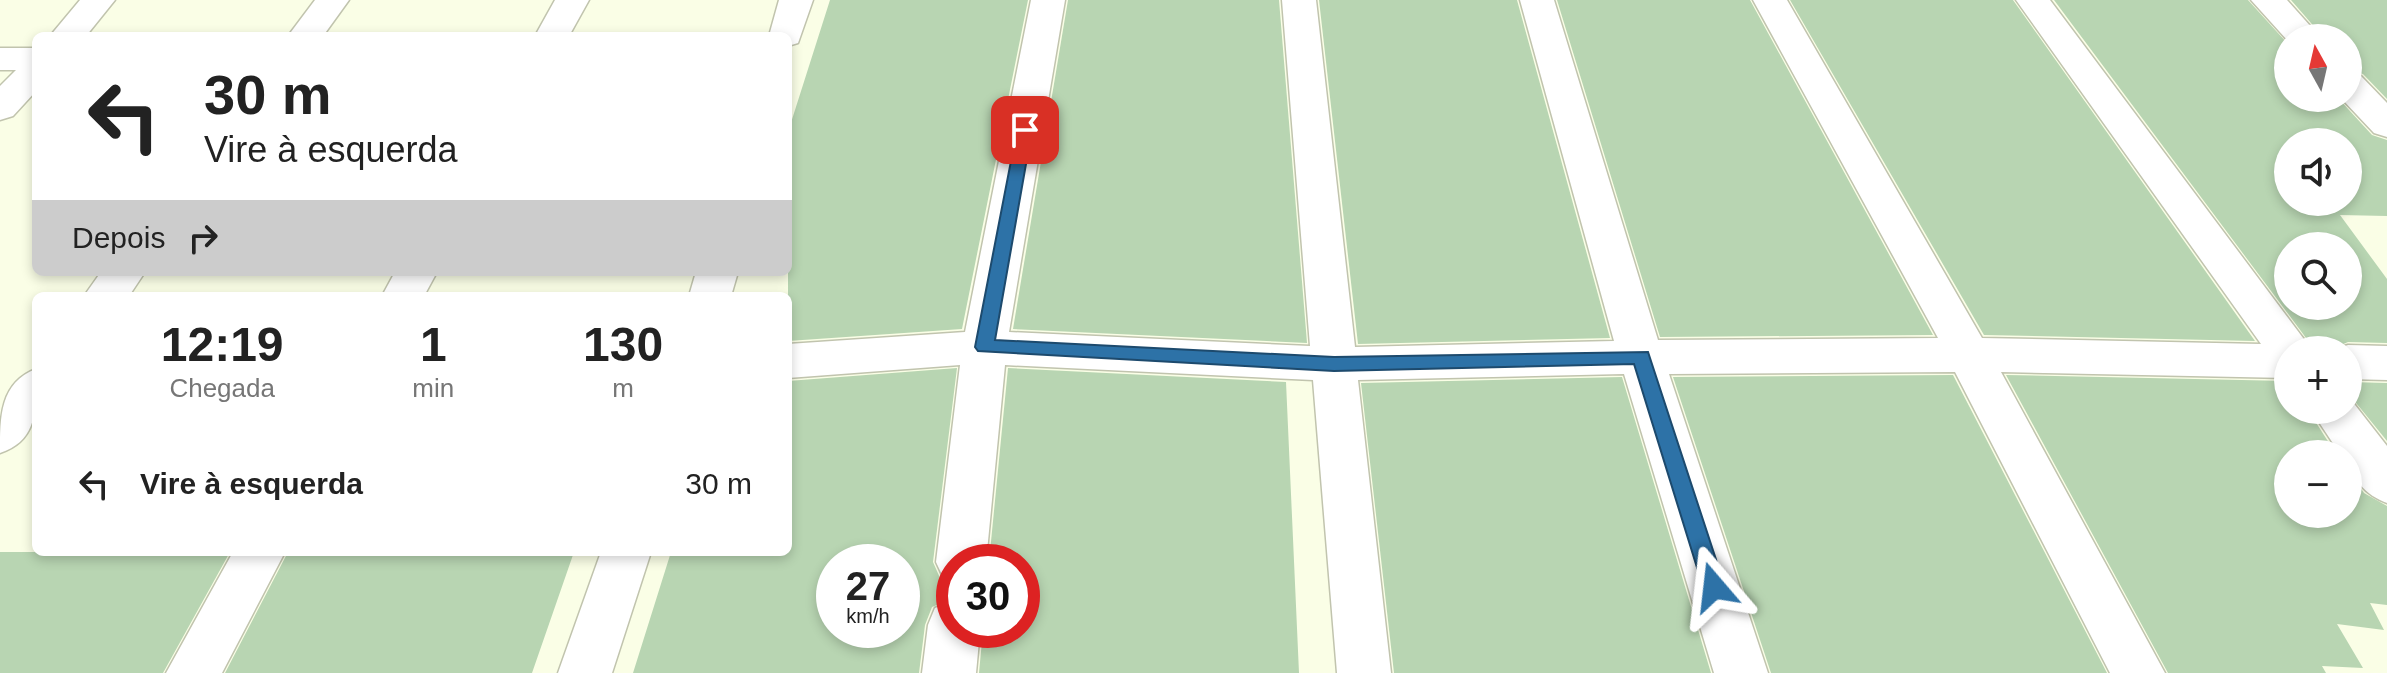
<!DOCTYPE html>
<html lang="pt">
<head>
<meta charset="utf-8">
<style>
  :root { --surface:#fff; --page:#f6f6f6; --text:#222; --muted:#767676 }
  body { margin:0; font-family:Helvetica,sans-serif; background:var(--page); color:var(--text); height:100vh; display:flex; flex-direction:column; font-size:30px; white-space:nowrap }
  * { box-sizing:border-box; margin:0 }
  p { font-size:26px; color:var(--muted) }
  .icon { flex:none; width:44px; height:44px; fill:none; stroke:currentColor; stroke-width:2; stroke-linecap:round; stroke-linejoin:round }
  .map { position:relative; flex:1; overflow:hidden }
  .panel { position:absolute; left:32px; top:292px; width:760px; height:264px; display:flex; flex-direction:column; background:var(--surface); border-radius:12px; box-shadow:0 4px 12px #0003 }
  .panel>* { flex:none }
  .banner { position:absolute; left:32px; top:32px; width:760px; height:244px; border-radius:12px; box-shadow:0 4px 12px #0003; background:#fff; color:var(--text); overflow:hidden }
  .needle { width:52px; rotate:352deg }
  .controls { position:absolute; left:2274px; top:24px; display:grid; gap:16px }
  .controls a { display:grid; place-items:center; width:88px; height:88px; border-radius:50%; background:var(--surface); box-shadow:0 4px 12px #0003; font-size:40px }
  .speed { position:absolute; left:816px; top:544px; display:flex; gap:16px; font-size:40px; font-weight:700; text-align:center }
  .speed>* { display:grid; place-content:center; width:104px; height:104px; border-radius:50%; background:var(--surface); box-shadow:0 4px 12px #0003; line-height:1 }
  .speed small { font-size:20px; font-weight:400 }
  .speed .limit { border:12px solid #d22; background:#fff; color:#111 }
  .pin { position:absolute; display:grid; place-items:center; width:68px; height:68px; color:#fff; margin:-34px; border-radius:16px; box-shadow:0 4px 12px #0006 }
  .me { position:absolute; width:88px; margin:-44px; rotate:343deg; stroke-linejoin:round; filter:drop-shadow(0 0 6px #0008) }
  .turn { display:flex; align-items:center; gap:28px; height:168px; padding:0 40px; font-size:36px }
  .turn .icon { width:104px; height:104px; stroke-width:2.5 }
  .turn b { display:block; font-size:56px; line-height:68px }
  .then { display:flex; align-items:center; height:76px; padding:0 40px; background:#0003; gap:16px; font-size:30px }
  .eta { display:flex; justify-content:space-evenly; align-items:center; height:136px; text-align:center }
  .eta b { font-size:48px; font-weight:800; line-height:56px }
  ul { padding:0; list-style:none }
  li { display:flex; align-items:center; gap:24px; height:112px; padding:0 40px }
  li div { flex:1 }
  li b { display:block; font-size:30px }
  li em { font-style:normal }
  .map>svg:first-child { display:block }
  .building { fill:#b8d5b2; fill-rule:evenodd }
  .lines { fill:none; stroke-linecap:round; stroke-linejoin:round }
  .minor-casing { stroke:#c1c4ae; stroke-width:3 }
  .minor { fill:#fff; fill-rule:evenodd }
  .route { fill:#2d72a7; stroke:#1d4a6d; stroke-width:2 }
</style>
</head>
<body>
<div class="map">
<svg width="2387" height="673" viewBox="0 0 2387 673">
  <rect width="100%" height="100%" fill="#fafee6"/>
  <path class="building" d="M830,0h198l-66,329 -174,12v-209z
    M1068,0h211l28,343 -294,-14z
    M1319,0h198l93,338 -252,6z
    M1557,0h193l183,335 -273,2z
    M1790,0h223l242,341 -271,-6z
    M2054,0h194l40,44v54h50l34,37 15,5v76l-47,-1 47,64v64l-39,-1 -19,8h-14zM2288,142h60v60h-60zM2288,246h60v60h-60z
    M2291,0h96v99l-24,-25 -15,-4v-32h-24z
    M957,368l-24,194 7,16 14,6v14l-22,9 -7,18 -6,48h-286l38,-121h117v-171zM834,562h68v68h-68z
    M1008,368l278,14 13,291h-320l4,-43h39v-68h-33z
    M1953,375l154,298h-336l-98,-296z
    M2006,375l282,6v29h20l28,44h-48v60h60v-44l16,23 23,13v99l-17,-2 14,27 -47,-6 26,44 -41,-2 4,7h-158z
    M1622,377l89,296h-317l-33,-290z
    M2348,382l39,1v58l-39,-48z
    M0,552h230l-67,121h-163z
    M288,552h286l-42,121h-307z"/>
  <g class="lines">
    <defs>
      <path id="minor" d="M80,0h35l-29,36h-36z
        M315,0h34l-26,36h-35z
        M555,0h34l-20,36h-34z
        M779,0h34l-15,43 -10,3v-10h-19z
        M1031,0h34l-56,332 301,14 -28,-346h34l39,347 259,-6 -94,-341h34l104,340 280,-2 -185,-338h34l195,338 279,6 -245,-344h34l262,350h-24v28l-287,-6 164,301h-55l-155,-301 -286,2 99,299h-54l-90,-299 -266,6 33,293h-54l-24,-293 -308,-15 -19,197h-32v19l-11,-4 -7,-15 24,-197 -172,13v-34l177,-12z
        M2251,0h36l34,38h-33v3z
        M0,48h36v43l-23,25 -13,4v-34l16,-16h-16z
        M2348,73l13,3 26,27v34l-13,-4 -33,-35h7z
        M101,272h44l-16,24h-45z
        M395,272h42l-13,24h-42z
        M696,272h42l-7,24h-42z
        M2348,345l39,1v34l-39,-1v-29h-16z
        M36,369c0,36 4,71 -36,84 0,-37 0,-70 36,-84z
        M2348,396l39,50v57c-20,-7 -39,-26 -39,-49h-8l-29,-44h37z
        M233,552h52l-63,121h-56z
        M601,552h50l-39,121h-54z
        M954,601v29h26l-4,43h-54l6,-48 7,-17z"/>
    </defs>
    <use href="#minor" class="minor-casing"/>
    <use href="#minor" class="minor"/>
  </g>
  <path class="route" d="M1025,125l7,5 -37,210 339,17 314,-5 77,235 -3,6h-16l-3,-6 -69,-223 -300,7 -356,-20 -3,-4 42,-217z"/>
</svg>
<div class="controls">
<a><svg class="needle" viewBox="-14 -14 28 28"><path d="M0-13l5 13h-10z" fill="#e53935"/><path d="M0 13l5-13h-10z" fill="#767676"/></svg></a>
<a><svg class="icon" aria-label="sound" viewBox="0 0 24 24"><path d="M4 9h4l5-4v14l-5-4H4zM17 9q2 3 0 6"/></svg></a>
<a><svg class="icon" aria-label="search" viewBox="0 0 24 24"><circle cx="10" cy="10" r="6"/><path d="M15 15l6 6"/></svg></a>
<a>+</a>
<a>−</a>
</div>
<div class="speed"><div>27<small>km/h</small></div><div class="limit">30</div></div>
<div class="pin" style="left:1025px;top:130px;background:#d93025"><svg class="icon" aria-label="arrive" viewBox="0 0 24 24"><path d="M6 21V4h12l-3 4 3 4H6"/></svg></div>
<svg class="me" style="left:1714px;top:587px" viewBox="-20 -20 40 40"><path d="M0-17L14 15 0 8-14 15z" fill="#2d72a7" stroke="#fff" stroke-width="4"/></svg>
<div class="banner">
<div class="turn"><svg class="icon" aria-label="left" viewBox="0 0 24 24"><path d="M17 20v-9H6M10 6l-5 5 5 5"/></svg><div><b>30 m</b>Vire à esquerda</div></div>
<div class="then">Depois<svg class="icon" aria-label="right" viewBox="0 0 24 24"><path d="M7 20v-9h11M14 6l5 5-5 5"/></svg></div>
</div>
<section class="panel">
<div class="eta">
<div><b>12:19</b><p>Chegada</p></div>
<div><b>1</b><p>min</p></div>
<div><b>130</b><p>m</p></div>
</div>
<ul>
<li><svg class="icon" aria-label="left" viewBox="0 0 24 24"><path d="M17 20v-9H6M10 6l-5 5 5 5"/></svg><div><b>Vire à esquerda</b></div><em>30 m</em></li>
</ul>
</section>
</div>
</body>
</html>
